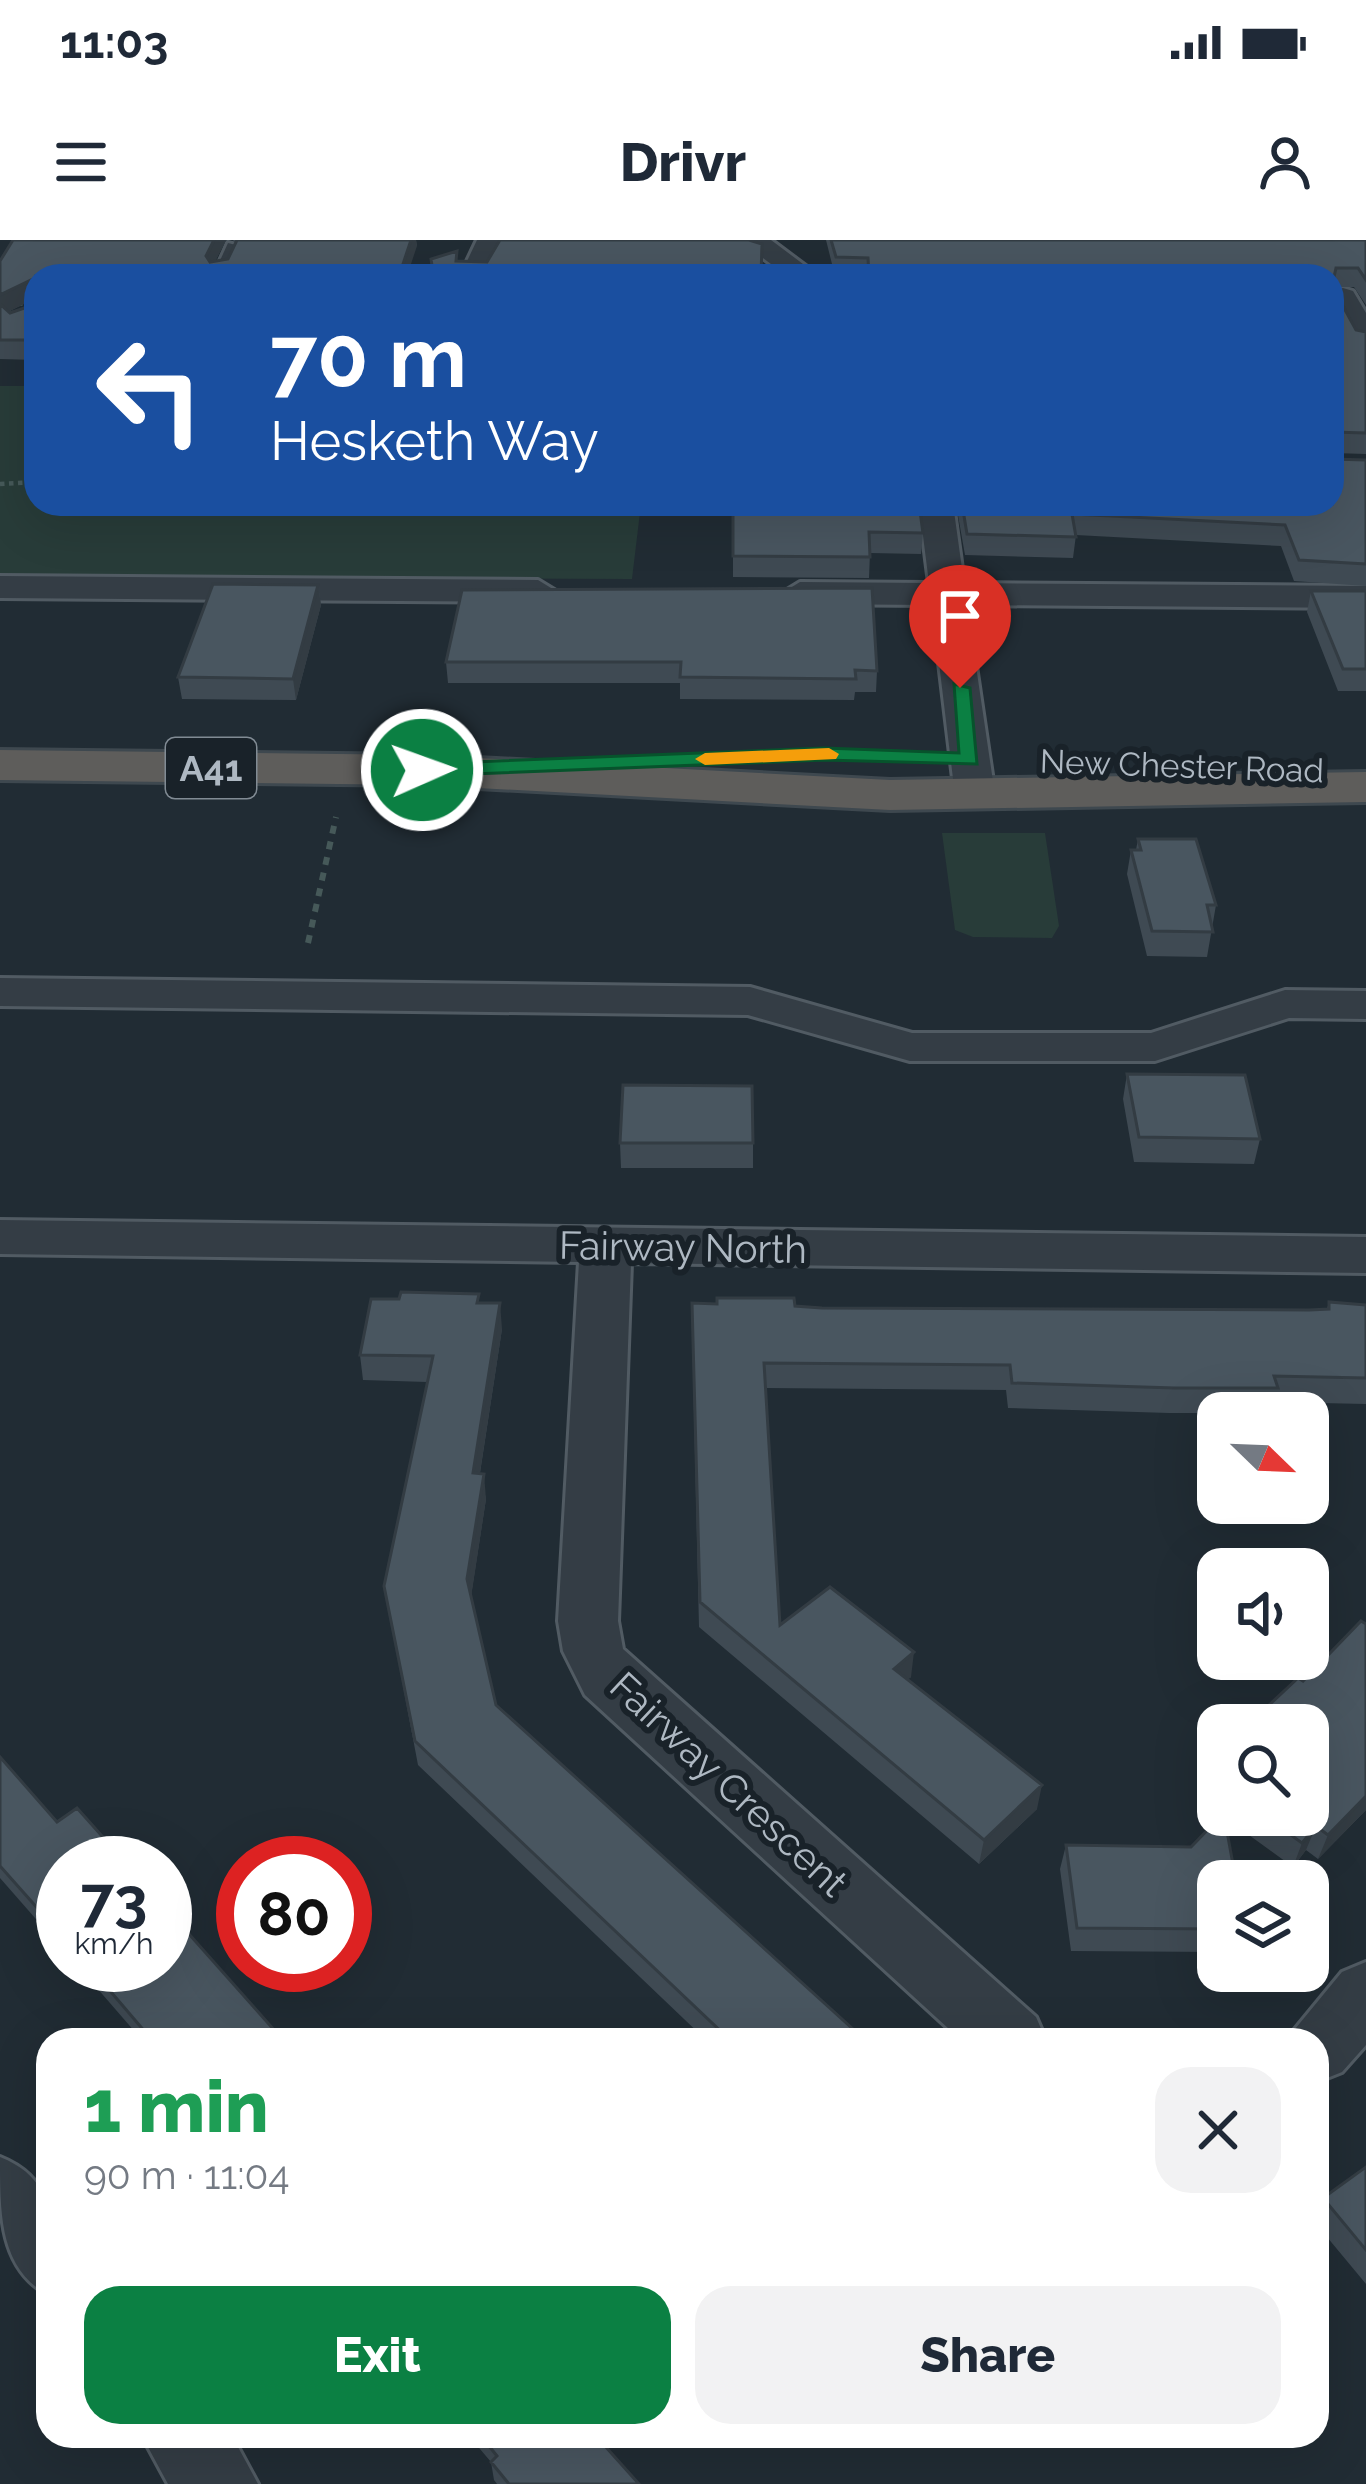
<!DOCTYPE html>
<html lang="en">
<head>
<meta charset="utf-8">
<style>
  :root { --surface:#fff; --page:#f2f2f3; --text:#1f2937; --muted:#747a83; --accent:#0b8043 }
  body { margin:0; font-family:Raleway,sans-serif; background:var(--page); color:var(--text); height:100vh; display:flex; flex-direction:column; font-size:45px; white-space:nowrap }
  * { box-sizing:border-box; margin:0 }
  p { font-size:39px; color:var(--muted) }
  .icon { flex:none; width:66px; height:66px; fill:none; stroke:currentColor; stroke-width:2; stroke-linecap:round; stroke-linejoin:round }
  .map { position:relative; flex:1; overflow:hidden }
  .panel { position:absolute; left:36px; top:1788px; width:1293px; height:420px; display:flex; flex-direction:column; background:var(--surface); border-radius:36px; box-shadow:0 12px 48px #0002 }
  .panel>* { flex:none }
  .banner { position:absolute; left:24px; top:24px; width:1320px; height:252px; border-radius:36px; box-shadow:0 12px 48px #0002; background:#1a4fa0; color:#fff; overflow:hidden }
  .needle { width:78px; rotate:113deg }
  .tools { position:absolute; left:1197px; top:1152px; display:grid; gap:24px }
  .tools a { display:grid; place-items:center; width:132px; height:132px; border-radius:24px; background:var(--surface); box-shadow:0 12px 48px #0002; font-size:60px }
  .speed { position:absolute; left:36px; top:1596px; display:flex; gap:24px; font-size:60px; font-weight:700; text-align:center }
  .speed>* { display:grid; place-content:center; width:156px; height:156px; border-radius:50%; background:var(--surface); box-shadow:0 12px 48px #0002; line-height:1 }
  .speed small { font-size:30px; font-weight:400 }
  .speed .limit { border:18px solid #d22; background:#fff; color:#111 }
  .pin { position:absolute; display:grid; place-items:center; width:102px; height:102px; color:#fff; margin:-123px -51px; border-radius:50% 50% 50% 0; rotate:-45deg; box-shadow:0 0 12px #0007 }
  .pin .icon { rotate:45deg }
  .me { position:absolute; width:132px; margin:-66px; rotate:88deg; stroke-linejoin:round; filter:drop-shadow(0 0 9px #0008) }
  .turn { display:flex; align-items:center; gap:42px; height:252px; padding:0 48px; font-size:54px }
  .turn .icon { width:156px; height:156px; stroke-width:2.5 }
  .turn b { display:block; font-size:84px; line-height:102px }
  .round { display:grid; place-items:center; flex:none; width:126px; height:126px; border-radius:36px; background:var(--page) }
  .overview { display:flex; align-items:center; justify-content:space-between; height:204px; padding:0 48px }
  h1 { font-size:72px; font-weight:800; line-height:90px; color:#1e9e55 }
  .cta { display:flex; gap:24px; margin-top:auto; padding:24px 48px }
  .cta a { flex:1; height:138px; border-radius:36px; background:var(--accent); color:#fff; font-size:48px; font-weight:800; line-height:138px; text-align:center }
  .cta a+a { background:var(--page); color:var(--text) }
  .status { display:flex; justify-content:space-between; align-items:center; height:84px; padding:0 60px; background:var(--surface); direction:ltr }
  .status svg { height:33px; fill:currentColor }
  header { display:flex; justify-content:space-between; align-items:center; height:156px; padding:0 48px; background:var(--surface); font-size:54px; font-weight:800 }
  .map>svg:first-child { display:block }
  .green { fill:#283c39 }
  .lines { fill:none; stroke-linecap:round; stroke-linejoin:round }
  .service-casing { stroke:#515b63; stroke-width:6 }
  .minor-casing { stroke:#515b63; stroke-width:6 }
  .trunk-casing { stroke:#3e484f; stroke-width:6 }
  .path-far1 { stroke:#465959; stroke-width:4.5; stroke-dasharray:4.5 4.5; stroke-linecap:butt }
  .path { stroke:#465959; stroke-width:6; stroke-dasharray:8 8; stroke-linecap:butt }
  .service { fill:#343d45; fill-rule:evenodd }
  .minor { fill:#343d45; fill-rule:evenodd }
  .trunk { fill:#5e5d5b; fill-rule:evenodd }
  .wall { fill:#3f4a53; fill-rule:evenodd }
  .shaded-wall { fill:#333c43 }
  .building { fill:#495660; stroke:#333c43; stroke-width:3 }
  .route { fill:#0b8043; stroke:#07532c; stroke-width:3 }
  .slow { fill:#f59e0b }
  .labels { text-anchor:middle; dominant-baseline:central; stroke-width:12; stroke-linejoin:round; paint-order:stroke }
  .far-street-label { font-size:33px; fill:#aeb8c2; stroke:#192229 }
  .shield { fill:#192229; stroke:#818b94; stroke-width:3 }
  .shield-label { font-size:36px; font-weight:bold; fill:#aeb8c2 }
  .street-label { font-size:39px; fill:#aeb8c2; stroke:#192229 }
</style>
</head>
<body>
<div class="status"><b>11:03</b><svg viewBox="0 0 49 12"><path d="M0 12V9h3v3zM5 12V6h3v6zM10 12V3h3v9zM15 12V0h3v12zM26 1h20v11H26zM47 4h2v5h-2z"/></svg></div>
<header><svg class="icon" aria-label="menu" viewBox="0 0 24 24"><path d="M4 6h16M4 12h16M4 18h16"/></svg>Drivr<svg class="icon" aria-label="person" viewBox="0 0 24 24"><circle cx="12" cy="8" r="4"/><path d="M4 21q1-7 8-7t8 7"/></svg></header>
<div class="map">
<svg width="1366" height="2244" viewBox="0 0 1366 2244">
  <rect width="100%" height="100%" fill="#212c34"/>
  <path class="green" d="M0,146h36v118h605l-9,75 -632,-3z
    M942,593h103l14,93 -7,12 -79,-1 -18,-7z"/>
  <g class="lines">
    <defs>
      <path id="service" d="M228,3l12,3 -13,30h-14z"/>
      <path id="minor" d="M477,0h28l-17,36h-28z
        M739,0h32l48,36h-32z
        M1343,48l10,3 13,22v37l-10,-3 -24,-44 1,-12z
        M919,264h34l11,79 402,3v22l-399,-3 28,190 -6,9h-28l-6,-9 -23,-190 -132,-1 -18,-11 18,-11 129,1z
        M0,336l538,4 18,11 -18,11 -538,-4z
        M0,738l750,9 162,46h239l134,-43 81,1v28l-77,-1 -134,43h-245l-162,-46 -748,-9z
        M0,980l1366,17v36l-735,-10 -13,358 5,28 413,368 10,23h-85l-376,-345 -22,-44 -5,-30 21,-359 -579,-8z
        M1366,1722v83l-24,27 -25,10v-42h-31l56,-68z
        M0,1917c65,26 48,78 48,138 -48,-27 -48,-79 -48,-138z
        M142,2196h90l26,48h-90z"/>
      <path id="trunk" d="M0,510l422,5 468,25 476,-8v30l-476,8 -468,-25 -422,-5z"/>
    </defs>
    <use href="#service" class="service-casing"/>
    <use href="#minor" class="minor-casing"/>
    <use href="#trunk" class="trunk-casing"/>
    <path class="path-far1" d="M0,66l36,-4
      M0,244l36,-2"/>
    <path class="path" d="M308,703l28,-126"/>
    <use href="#service" class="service"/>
    <use href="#minor" class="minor"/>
    <use href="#trunk" class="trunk"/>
  </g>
  <path class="wall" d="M226,0l-11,21 13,-2 8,-17 -4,-2h184l1,6 -381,30v84l-36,-1v-98zM35,58l1,6 -28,8z
    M826,0h540v65l-12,-18h-22l24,43 10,2v122l-33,-1v6l33,1v126l-72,-5 -13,-35 -205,-11 -3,23 -108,-3 -9,-51h376v-228h-497z
    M431,19l26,2 304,15h-329z
    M733,264l190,29 -2,21 -51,-1 -1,25 -136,-1z
    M318,345l3,20 -25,95 -114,-1 -4,-22z
    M462,350l415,81 -1,21h-21l-1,8 -174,-1v-16h-232l-2,-21z
    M1311,351h55v100h-28l-31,-79z
    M1138,599l78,66 -9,52 -60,-1 -20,-82 4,-24h5z
    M1127,834l133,65 -6,25 -120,-2 -11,-63z
    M620,903h133v25h-132z
    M399,1059l81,4 22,26 -22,144 6,26 -15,97 25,109 369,335h-159l-288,-275 -34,-179 43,-204 -64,-2 -3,-25z
    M1329,1062l37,3v99l-92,-2 -3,11h-102l-161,-5 -2,-18 -240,-2 14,237 131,52 -4,3 130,129 -58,55 -280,-237 -7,-298 103,-23 27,2 505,1z
    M1361,1381l5,3v186l-48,49 -12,-9 -13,17 -62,-45 2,-7h75v-90h-57l1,-4 46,-43 5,3z
    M0,1517l57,65 6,41v87l-63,-72z
    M1066,1605l152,36v71l-147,-1 -11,-82z
    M77,1725h88l118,75h-141z
    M1366,1927v117l-49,-59v-15l6,-12z
    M469,2196h127l43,48h-142l-3,-4 -3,-18z"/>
  <path class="shaded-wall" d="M214,0h12l-17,34 -3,-18z
    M411,0h5l1,6 -10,30h-8z
    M33,39l3,19 -36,18v-21z
    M318,345l3,20 -25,95 -3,-21z
    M500,1063l2,26 -26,169 -3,-25z
    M484,1234l2,25 -16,105 -3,-25z
    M914,1412l-3,25 -20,17 3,-25z
    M1042,1545l-5,24 -58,55 5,-24z
    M1366,1556v14l-48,49 10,-24z
    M1316,1586l-10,24 -13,17 9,-24z"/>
  <path class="building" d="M13,0h201l-8,16 4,6 18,-3 9,-19h174l-12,36h-363v64h-36v-36l10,9 26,-9 -3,-25 -33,16v-34z
    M500,0h249l13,4 -1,32h-223l-105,-4 -2,-13 26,-8 -1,10 31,1z
    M831,0h535v40l-8,-12h-22l-4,18v-10h-463l-1,-18 -32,-1z
    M1332,46l24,44 10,2v101l-33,-1v27l33,1v104l-67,-4 -14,-35 -213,-11 4,23 -109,-3 -5,-30h370z
    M733,264h186l4,29 -54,-1 1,25 -137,-1z
    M213,344l105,1 -25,94 -115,-2z
    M872,348l5,83 -22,-1 1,9 -176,-2 1,-15h-235l16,-72z
    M1311,351h55v78h-23z
    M1138,599h58l20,66h-9l6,27 -61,-1 -21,-81h10z
    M1127,834l118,1 15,64 -121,-2z
    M623,845l129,1 1,57h-133z
    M401,1052l78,2 -2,9h23l-27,170 11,1 -17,105 29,126 369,335h-135l-315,-299 -31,-155 49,-230 -73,-1 11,-56h28z
    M717,1058h77l1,8 27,2 487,2 20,-1v-7l37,3v73l-92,-2 4,12h-103l-163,-5 -2,-18 -246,-2 16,262 50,-38 84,65 -20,17 148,116 -58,55 -284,-238 -8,-299 25,1z
    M1361,1381l5,3v172l-38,39 -12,-9 -14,17 -39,-28h45v-90h-51l-5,-4 46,-43 5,3z
    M0,1517l57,65 20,-14 49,55h-63v74l-63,-71z
    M1222,1575h2l12,66h-18v48l-141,-1 -11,-83 125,2z
    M165,1667l118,133h-131l-64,-75h77z
    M1366,1927v83l-43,-52z
    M481,2196h115l43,48h-130l-18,-22 6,-6z"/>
  <path class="route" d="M954,444l16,4 7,76 -153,-4 -402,16 -10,-6 10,-6 402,-16 135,5z"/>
  <path class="slow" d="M829,508l10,6 -3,5 -131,6 -10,-6 10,-6z"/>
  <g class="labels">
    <g class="far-street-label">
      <text transform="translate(1182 526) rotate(2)">New Chester Road</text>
    </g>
    <rect class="shield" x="166" y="498" width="90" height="60" rx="9"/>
    <g class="shield-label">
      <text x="211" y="528">A41</text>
    </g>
    <g class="street-label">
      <text transform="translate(683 1007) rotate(1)">Fairway North</text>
      <text transform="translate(729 1544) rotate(43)">Fairway Crescent</text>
    </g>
  </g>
</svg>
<div class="tools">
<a><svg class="needle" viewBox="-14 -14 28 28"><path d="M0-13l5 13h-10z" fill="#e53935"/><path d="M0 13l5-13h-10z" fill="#747a83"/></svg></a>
<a><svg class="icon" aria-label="sound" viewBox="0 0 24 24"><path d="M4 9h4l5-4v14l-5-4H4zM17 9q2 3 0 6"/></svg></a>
<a><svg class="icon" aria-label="search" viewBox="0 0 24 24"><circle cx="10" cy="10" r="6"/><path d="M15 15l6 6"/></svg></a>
<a><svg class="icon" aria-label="layers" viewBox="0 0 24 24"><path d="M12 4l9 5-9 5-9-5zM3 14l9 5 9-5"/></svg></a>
</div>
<div class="speed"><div>73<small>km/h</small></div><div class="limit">80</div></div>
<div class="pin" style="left:960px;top:448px;background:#d93025"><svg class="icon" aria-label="arrive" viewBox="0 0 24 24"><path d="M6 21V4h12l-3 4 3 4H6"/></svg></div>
<svg class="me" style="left:422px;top:530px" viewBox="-20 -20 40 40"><circle r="17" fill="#0b8043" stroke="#fff" stroke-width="3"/><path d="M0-11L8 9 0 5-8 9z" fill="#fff"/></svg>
<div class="banner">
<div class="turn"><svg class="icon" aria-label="left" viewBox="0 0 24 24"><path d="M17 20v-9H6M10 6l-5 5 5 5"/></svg><div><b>70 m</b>Hesketh Way</div></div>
</div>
<section class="panel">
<div class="overview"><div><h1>1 min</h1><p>90 m · 11:04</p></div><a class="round"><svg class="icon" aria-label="close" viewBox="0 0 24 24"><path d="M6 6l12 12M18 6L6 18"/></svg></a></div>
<div class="cta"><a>Exit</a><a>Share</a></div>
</section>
</div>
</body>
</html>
